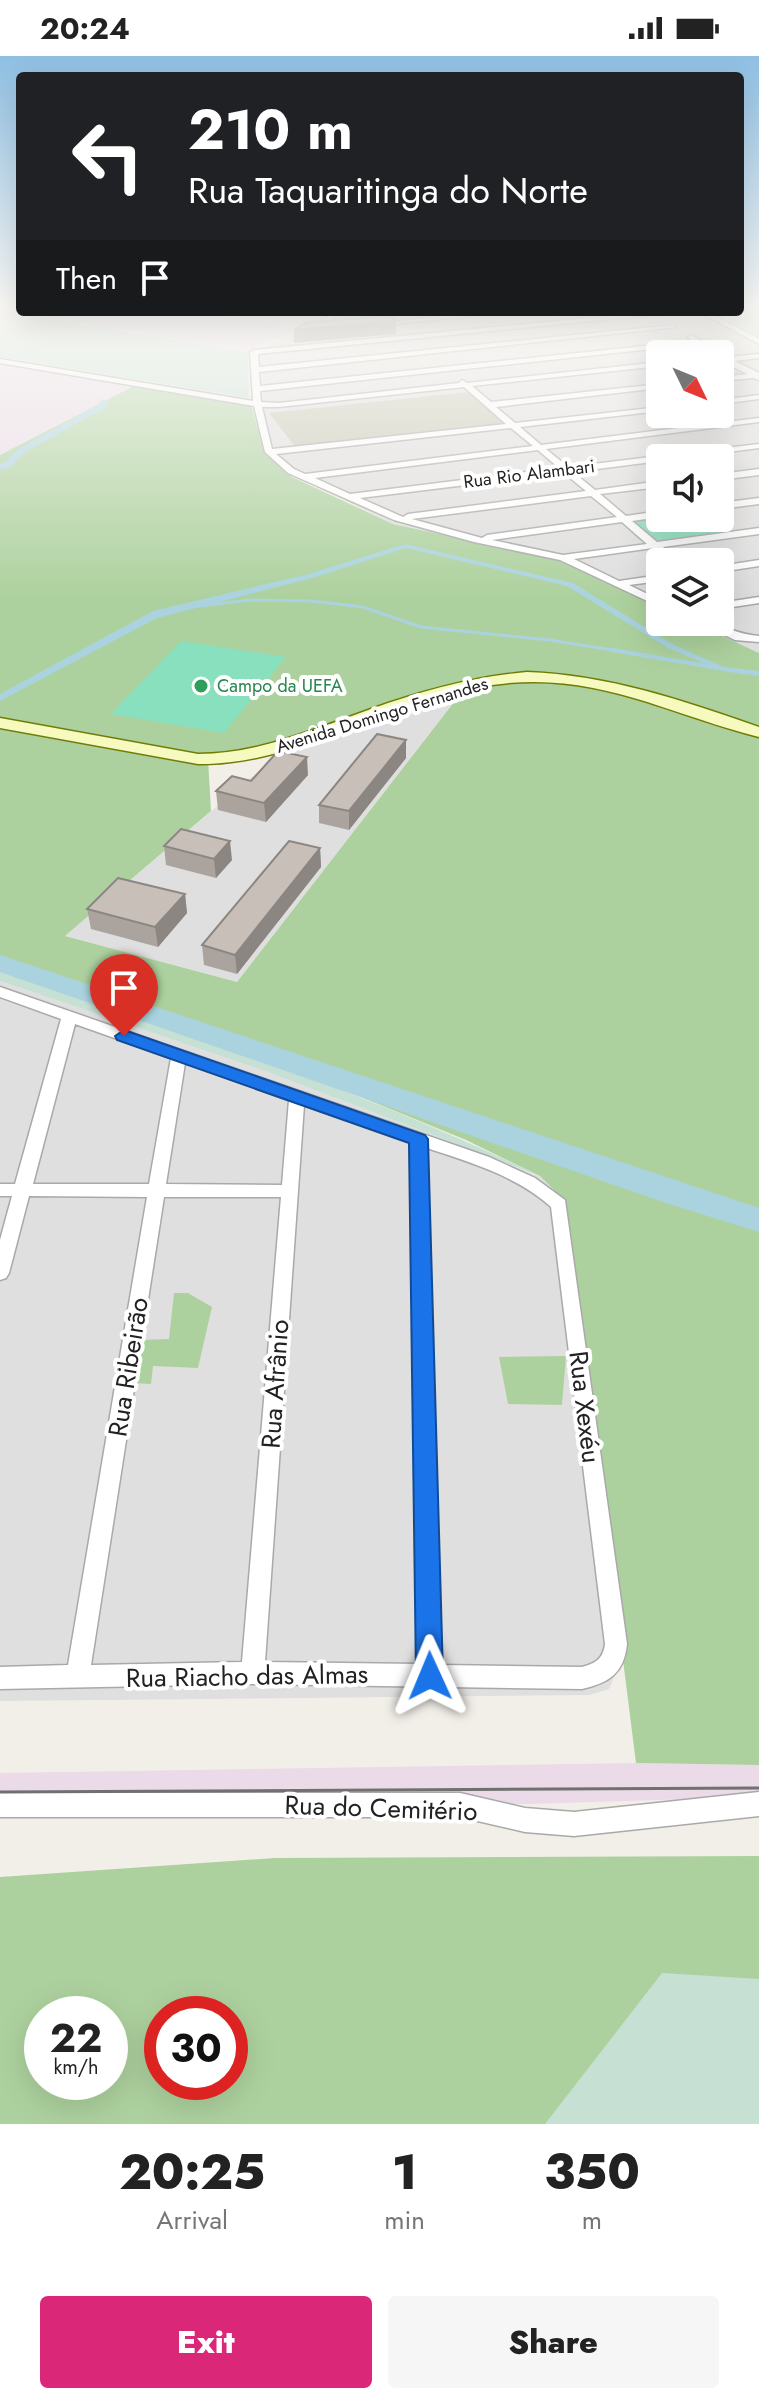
<!DOCTYPE html>
<html lang="en">
<head>
<meta charset="utf-8">
<style>
  :root { --surface:#fff; --page:#f6f6f6; --text:#222; --muted:#767676; --accent:#db2777 }
  body { margin:0; font-family:Jost,sans-serif; background:var(--page); color:var(--text); height:100vh; display:flex; flex-direction:column; font-size:30px; white-space:nowrap }
  * { box-sizing:border-box; margin:0 }
  p { font-size:26px; color:var(--muted) }
  .icon { flex:none; width:44px; height:44px; fill:none; stroke:currentColor; stroke-width:2; stroke-linecap:round; stroke-linejoin:round }
  .map { position:relative; height:2068px; overflow:hidden }
  .sheet { display:flex; flex-direction:column; background:var(--surface); flex:1 }
  .sheet>* { flex:none }
  .banner { position:absolute; left:16px; top:16px; width:728px; height:244px; border-radius:8px; box-shadow:0 8px 32px #0002; background:#202124; color:#fff; overflow:hidden }
  .needle { width:52px; rotate:133deg }
  .fabs { position:absolute; left:646px; top:284px; display:grid; gap:16px }
  .fabs a { display:grid; place-items:center; width:88px; height:88px; border-radius:8px; background:var(--surface); box-shadow:0 8px 32px #0002; font-size:40px }
  .speed { position:absolute; left:24px; top:1940px; display:flex; gap:16px; font-size:40px; font-weight:700; text-align:center }
  .speed>* { display:grid; place-content:center; width:104px; height:104px; border-radius:50%; background:var(--surface); box-shadow:0 8px 32px #0002; line-height:1 }
  .speed small { font-size:20px; font-weight:400 }
  .speed .limit { border:12px solid #d22; background:#fff; color:#111 }
  .pin { position:absolute; display:grid; place-items:center; width:68px; height:68px; color:#fff; margin:-82px -34px; border-radius:50% 50% 50% 0; rotate:-45deg; box-shadow:0 0 8px #0007 }
  .pin .icon { rotate:45deg }
  .me { position:absolute; width:88px; margin:-44px; rotate:359deg; stroke-linejoin:round; filter:drop-shadow(0 0 6px #0008) }
  .turn { display:flex; align-items:center; gap:28px; height:168px; padding:0 40px; font-size:36px }
  .turn .icon { width:104px; height:104px; stroke-width:2.5 }
  .turn b { display:block; font-size:56px; line-height:68px }
  .then { display:flex; align-items:center; height:76px; padding:0 40px; background:#0003; gap:16px; font-size:30px }
  .eta { display:flex; justify-content:space-evenly; align-items:center; height:136px; text-align:center }
  .eta b { font-size:48px; font-weight:800; line-height:56px }
  .primary-button { display:flex; gap:16px; margin-top:auto; padding:16px 40px }
  .primary-button a { flex:1; height:92px; border-radius:8px; background:var(--accent); color:#fff; font-size:32px; font-weight:800; line-height:92px; text-align:center }
  .primary-button a+a { background:var(--page); color:var(--text) }
  .status { display:flex; justify-content:space-between; align-items:center; height:56px; padding:0 40px; background:var(--surface); direction:ltr }
  .status svg { height:22px; fill:currentColor }
  .map>svg:first-child { display:block }
  .residential { fill:#e0dfdf; fill-rule:evenodd }
  .industrial { fill:#ebdbe8 }
  .construction { fill:#c7c7b4 }
  .forest { fill:#add19e; fill-rule:evenodd }
  .wetland { fill:#c6e0d4 }
  .pitch { fill:#88e0be }
  .plaza { fill:#dddde8 }
  .water { fill:#aad3df }
  .lines { fill:none; stroke-linecap:round; stroke-linejoin:round }
  .stream-far1 { stroke:#aad3df; stroke-width:3 }
  .stream { stroke:#aad3df; stroke-width:4 }
  .canal { fill:#aad3df; fill-rule:evenodd }
  .river { fill:#aad3df; fill-rule:evenodd }
  .street-casing { stroke:#a9a9a9; stroke-width:3 }
  .secondary-casing { stroke:#707d05; stroke-width:3 }
  .street { fill:#fff; fill-rule:evenodd }
  .secondary { fill:#f7fabf; fill-rule:evenodd }
  .tram { stroke:#707070; stroke-width:3 }
  .wall { fill:#aba49e }
  .shaded-wall { fill:#8b8681 }
  .building { fill:#c7bfb8; stroke:#8b8681; stroke-width:2 }
  .route { fill:#1a73e8; stroke:#114b97; stroke-width:2 }
  .leisure-dot { fill:#2e9e5b; stroke:#fff; stroke-width:3 }
  .labels { text-anchor:middle; dominant-baseline:central; stroke-width:8; stroke-linejoin:round; paint-order:stroke }
  .far-street-label { font-size:18px; fill:#222; stroke:#fff }
  .far-leisure-label { font-size:18px; fill:#27864d; stroke:#fff; text-anchor:start }
  .near-street-label { font-size:26px; fill:#222; stroke:#fff }
</style>
</head>
<body>
<div class="status"><b>20:24</b><svg viewBox="0 0 49 12"><path d="M0 12V9h3v3zM5 12V6h3v6zM10 12V3h3v9zM15 12V0h3v12zM26 1h20v11H26zM47 4h2v5h-2z"/></svg></div>
<div class="map">
<svg width="759" height="2068" viewBox="0 0 759 2068">
  <rect width="100%" height="100%" fill="#f2efe9"/>
  <path class="residential" d="M326,256h390l43,25v316l-67,-31h28v-60h-60v45l-101,-47 -166,-36 -110,-54 -19,-19 -14,-49 3,-25 -2,-25 36,-14zM660,298h60v60h-60zM660,402h60v60h-60z
    M456,643l-219,283 -172,-46 209,-178z
    M0,925l265,90 275,105 18,17 7,8 56,459 -12,29 -19,6 -590,6z"/>
  <path class="industrial" d="M0,252h20v4h175l104,17 -52,22 -247,-42z
    M0,307l134,23 -134,69z
    M636,1707l123,2v32l-231,7 -528,-2v-29z"/>
  <path class="construction" d="M468,336l38,33 -209,24 -28,-36z"/>
  <path class="forest" d="M740,252h19v29l-43,-25h24z
    M134,330l117,19 13,46 28,26 101,47 166,36 101,47v15h32l67,31v1112l-123,-2 -71,-562 -25,-25 -74,-36 -269,-110 -197,-67v-508zM484,627l-23,10 -224,289 -172,-46 146,-125 -3,-52 62,-10z
    M174,1237h14l24,14 -14,61 -45,-2 -2,18 -21,-1 7,-43 32,-1z
    M566,1300l-4,49 -54,-1 -9,-47z
    M759,1800v268h-759v-247l275,-19zM42,1958h68v68h-68zM162,1958h68v68h-68z"/>
  <path class="wetland" d="M0,255l248,41 1,46 -249,-41z
    M0,913c183,63 366,122 540,207l-275,-105 -265,-90z
    M662,1917l97,6v145h-214z"/>
  <path class="pitch" d="M660,459v3h41l19,15 -66,9 -27,-23z
    M181,585l105,16 -62,76 -113,-19z"/>
  <path class="plaza" d="M461,636l-5,7 -68,21 -10,12 -16,-4 -90,28 4,-4z"/>
  <path class="water" d="M405,488l168,39 101,62 50,22 35,4v5l-37,-5 -54,-23 -101,-62 -161,-38 -94,30 -155,40 -157,83v-7l153,-83 152,-36z"/>
  <g class="lines">
    <path class="stream-far1" d="M199,550l51,-6 61,1 52,6 58,20 129,13 75,12"/>
    <path class="stream" d="M613,594l105,18"/>
    <path class="canal" d="M102,343l6,3v4l-84,47 -14,15 -10,1v-6h4l14,-14 81,-45z"/>
    <path class="river" d="M0,899l759,253v24l-93,-29 -666,-231z"/>
    <defs>
      <path id="street" d="M338,256h8l-41,20 -5,-1z
        M483,256h25l-133,14 -3,-2z
        M651,256l2,3 -395,39 1,13 414,-42 3,2 -417,45 1,14 432,-45 -4,-4 3,-2 38,22 30,-3v4l-24,3 24,12v7l-6,-2 -33,3v-4l27,-3 -24,-12 -3,-8h-6l-16,-10 -438,47 1,11 18,1 180,-20 3,-3 5,3 193,-21v4l-188,20 19,16 169,-18v4l-164,19 19,16 145,-16v4l-140,16 21,18 218,-27v4l-213,27 22,18 191,-23v4l-77,10h-22v3l-87,11 22,18 65,-9v6l-60,7 26,22 34,-5v6l-28,4 25,21 102,-14v6l-96,13 17,15h-11l-16,-14 -79,11 45,22 41,-6v6l-31,4 31,15v7l-100,-47 -86,-18 -80,-22 -106,-47 -23,-21 -11,-46 -254,-43v-4l253,42 -3,-49 4,-2zM464,331l42,37 -234,25 -10,-42h17zM511,372l22,18 -228,28 -11,-5 -18,-15zM538,394l21,18 -209,26 -35,-16zM564,417l22,18 -178,23 -5,3 -43,-19zM591,440l26,21 -130,18 -5,3 -70,-19zM622,466l25,22 -84,11 -71,-15z
        M700,256h8l51,27v5z
        M759,339v4l-39,5v-4z
        M759,413v6l-39,5v-6z
        M759,442v6l-39,5v-6z
        M759,504v6l-39,6v-6z
        M759,541v6l-39,6v-6z
        M697,566c22,0 40,13 62,14v6l-24,-2z
        M0,931l489,170 46,21 30,22 62,444c-3,29 -18,39 -45,45l-329,-5 -253,5v-22l68,-2 79,-468 -118,-1 -20,77 -3,5 -6,2v-40l12,-44h-12v-12h15l46,-165 -61,-22zM75,968l96,34 -22,126h-116zM185,1007l104,37 -7,85 -116,-1zM304,1049l106,37 8,522 -153,-2zM427,1092c42,14 90,28 124,59l54,437c-2,15 -9,19 -23,23l-141,-2zM164,1141h117l-39,465 -151,3z
        M759,1736v24l-185,20 -49,-4 -65,-15h-460v-24h460l65,15 49,4z"/>
      <path id="secondary" d="M527,616c81,3 155,28 232,55v10c-94,-24 -165,-67 -267,-52 -101,14 -191,80 -294,79l-198,-36v-10l198,36c60,0 117,-25 173,-45 51,-18 101,-32 156,-37z"/>
    </defs>
    <use href="#street" class="street-casing"/>
    <use href="#secondary" class="secondary-casing"/>
    <use href="#street" class="street"/>
    <use href="#secondary" class="secondary"/>
    <path class="tram" d="M0,1736l759,-4"/>
  </g>
  <path class="wall" d="M406,684v18l-57,72 -30,-7v-18z
    M308,719l-42,47 -48,-12 -2,-19 35,-10z
    M164,790l68,14 -16,18 -50,-13z
    M320,792l1,19 -84,107 -33,-9 -2,-20z
    M185,838l2,19 -29,34 -67,-18 -4,-20z"/>
  <path class="shaded-wall" d="M396,265v13l-102,9v-13z
    M406,684v18l-57,72v-19z
    M307,701l1,18 -42,47 -2,-19z
    M230,785l2,19 -16,18 -2,-19z
    M320,792l1,19 -84,107 -2,-19z
    M185,838l2,19 -29,34 -3,-20z"/>
  <path class="building" d="M389,259l7,6 -102,9 11,-7z
    M377,678l29,6 -57,71 -30,-6z
    M278,695l29,6 -43,46 -48,-12 16,-15 19,5z
    M181,773l49,12 -16,18 -50,-13z
    M289,785l31,7 -85,107 -33,-10z
    M118,822l67,16 -30,33 -68,-18z"/>
  <linearGradient id="sky" x2="0" y2="1"><stop stop-color="#8fc0e4"/><stop offset="0.46" stop-color="#f9f8f5"/><stop offset="1" stop-color="#f9f8f5" stop-opacity="0"/></linearGradient>
  <rect width="759" height="542" fill="url(#sky)"/>
  <path class="route" d="M124,974l301,105 3,4 15,537 -4,9 -9,4 -10,-4 -4,-9 -7,-533 -292,-103 -2,-4z"/>
  <circle class="leisure-dot" cx="201" cy="630" r="8"/>
  <g class="labels">
    <g class="far-street-label">
      <text transform="translate(529 418) rotate(-7)">Rua Rio Alambari</text>
      <text transform="translate(382 659) rotate(-17)">Avenida Domingo Fernandes</text>
    </g>
    <g class="far-leisure-label">
      <text x="217" y="630">Campo da UEFA</text>
    </g>
    <g class="near-street-label">
      <text transform="translate(128 1311) rotate(-81)">Rua Ribeirão</text>
      <text transform="translate(275 1328) rotate(-86)">Rua Afrânio</text>
      <text transform="translate(585 1351) rotate(83)">Rua Xexéu</text>
      <text transform="translate(247 1620) rotate(-1)">Rua Riacho das Almas</text>
      <text transform="translate(381 1752) rotate(2)">Rua do Cemitério</text>
    </g>
  </g>
</svg>
<div class="fabs">
<a><svg class="needle" viewBox="-14 -14 28 28"><path d="M0-13l5 13h-10z" fill="#e53935"/><path d="M0 13l5-13h-10z" fill="#767676"/></svg></a>
<a><svg class="icon" aria-label="sound" viewBox="0 0 24 24"><path d="M4 9h4l5-4v14l-5-4H4zM17 9q2 3 0 6"/></svg></a>
<a><svg class="icon" aria-label="layers" viewBox="0 0 24 24"><path d="M12 4l9 5-9 5-9-5zM3 14l9 5 9-5"/></svg></a>
</div>
<div class="speed"><div>22<small>km/h</small></div><div class="limit">30</div></div>
<div class="pin" style="left:124px;top:980px;background:#d93025"><svg class="icon" aria-label="arrive" viewBox="0 0 24 24"><path d="M6 21V4h12l-3 4 3 4H6"/></svg></div>
<svg class="me" style="left:430px;top:1620px" viewBox="-20 -20 40 40"><path d="M0-17L14 15 0 8-14 15z" fill="#1a73e8" stroke="#fff" stroke-width="4"/></svg>
<div class="banner">
<div class="turn"><svg class="icon" aria-label="left" viewBox="0 0 24 24"><path d="M17 20v-9H6M10 6l-5 5 5 5"/></svg><div><b>210 m</b>Rua Taquaritinga do Norte</div></div>
<div class="then">Then<svg class="icon" aria-label="arrive" viewBox="0 0 24 24"><path d="M6 21V4h12l-3 4 3 4H6"/></svg></div>
</div>
</div>
<section class="sheet">
<div class="eta">
<div><b>20:25</b><p>Arrival</p></div>
<div><b>1</b><p>min</p></div>
<div><b>350</b><p>m</p></div>
</div>
<div class="primary-button"><a>Exit</a><a>Share</a></div>
</section>
</body>
</html>
